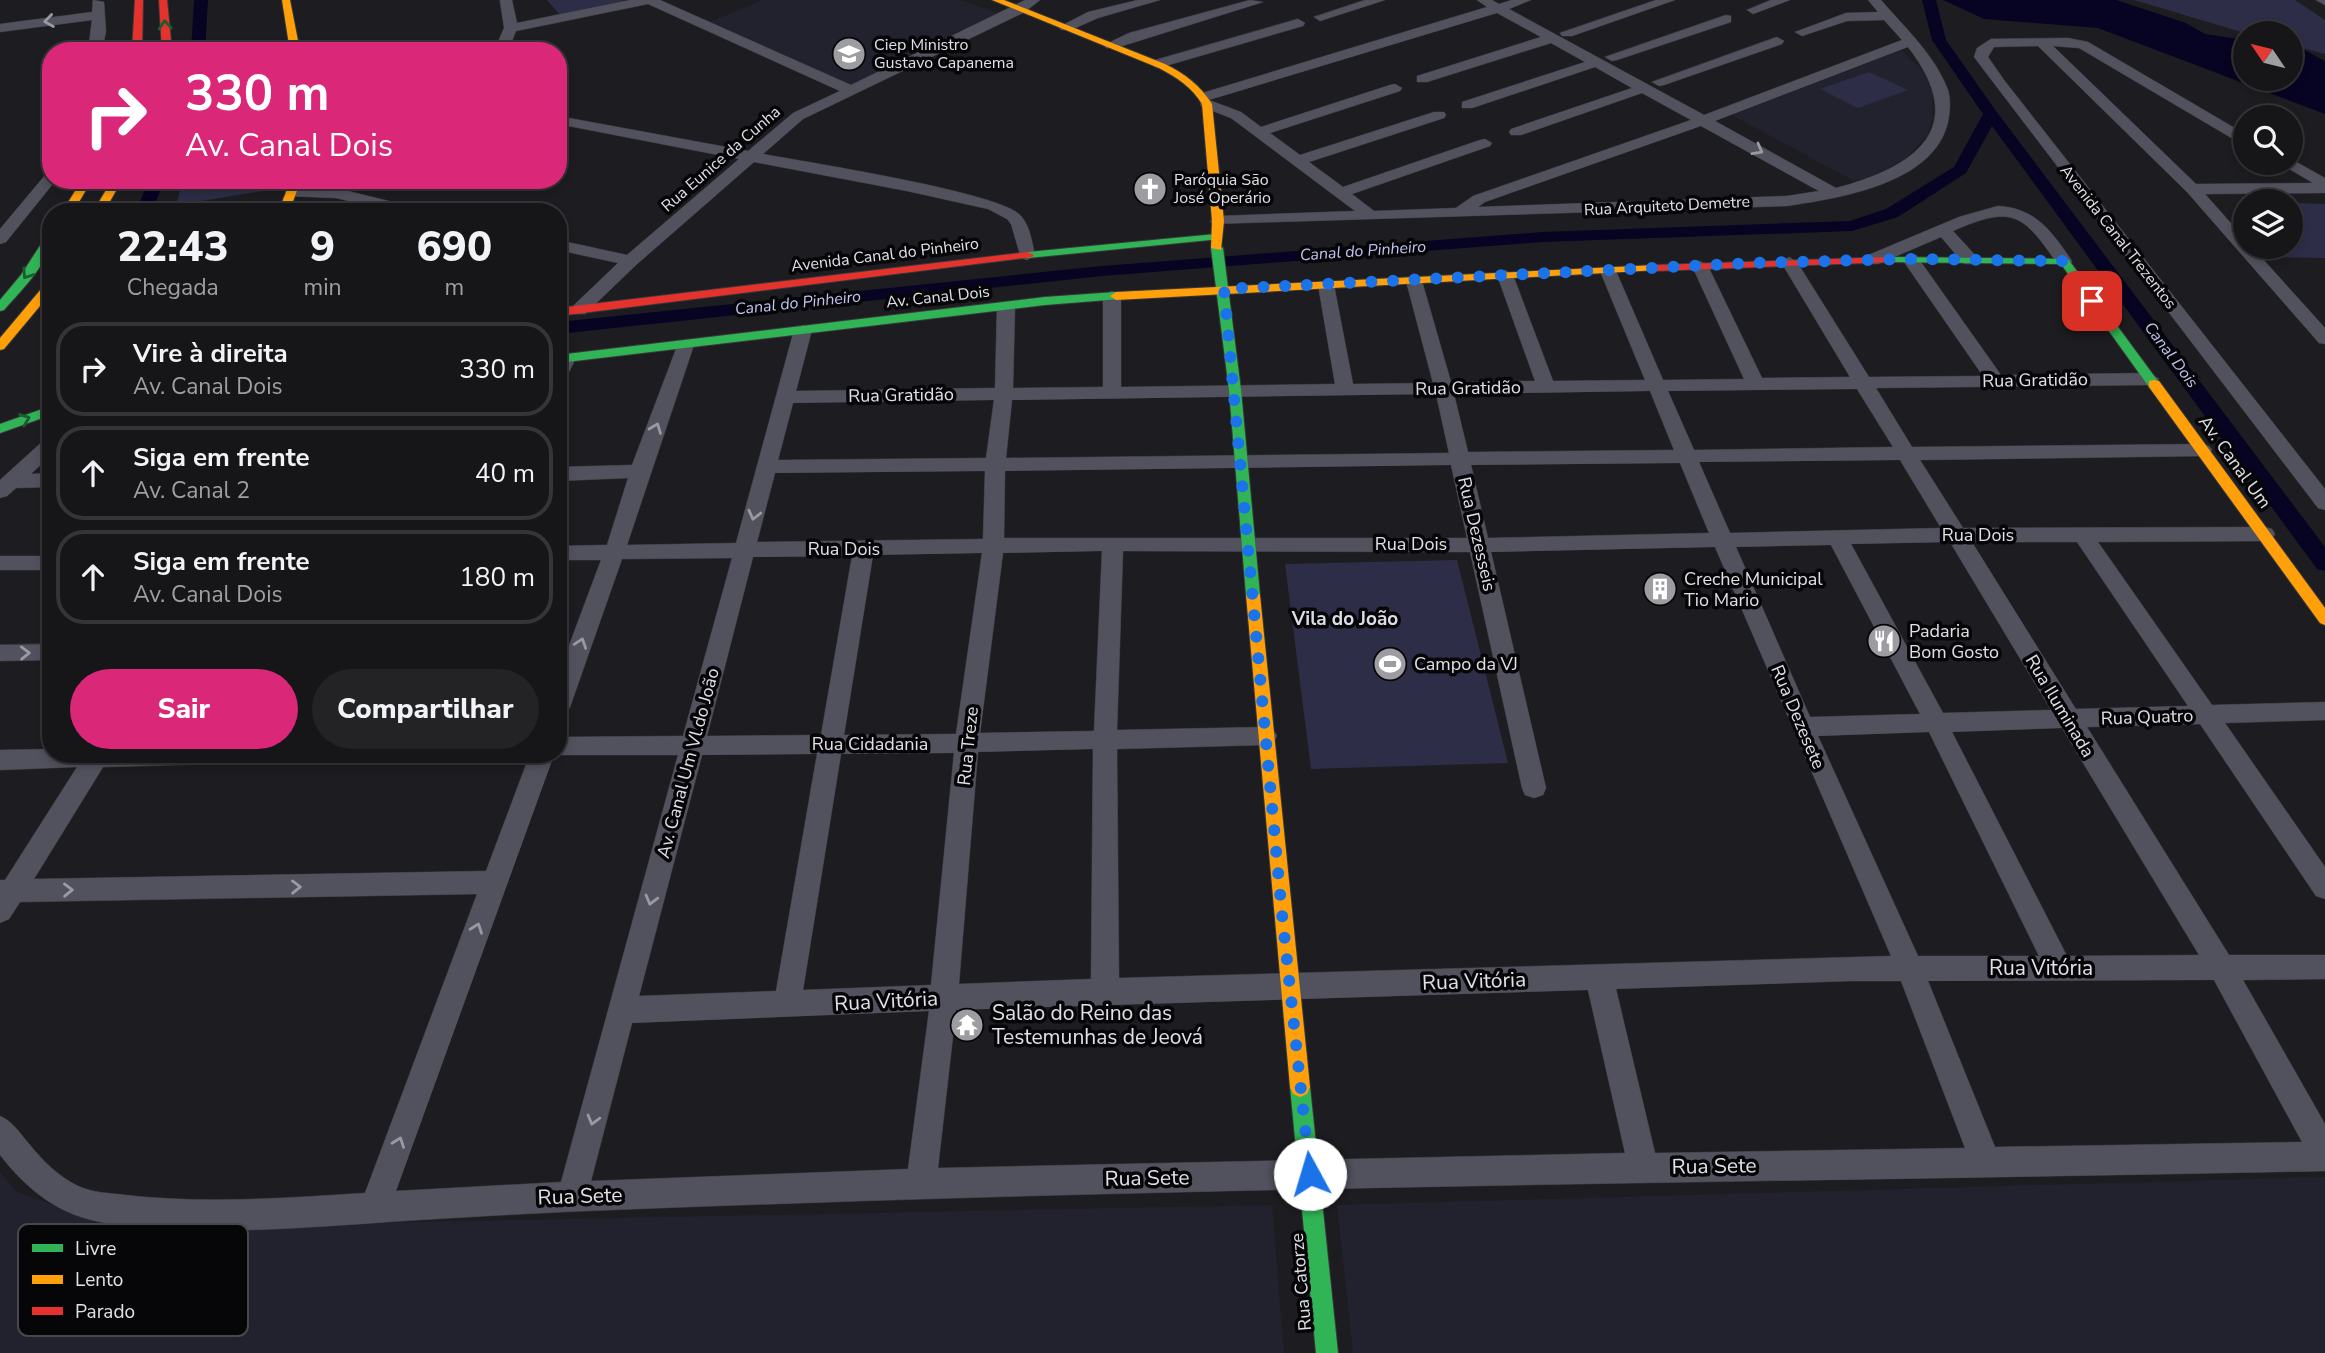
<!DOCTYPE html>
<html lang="pt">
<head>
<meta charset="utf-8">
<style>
  :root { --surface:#161619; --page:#232326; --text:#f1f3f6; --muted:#9e9fa2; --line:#353538; --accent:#db2777 }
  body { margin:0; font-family:"Nunito Sans",sans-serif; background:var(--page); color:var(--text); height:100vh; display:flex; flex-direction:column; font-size:26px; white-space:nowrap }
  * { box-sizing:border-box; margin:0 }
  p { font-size:23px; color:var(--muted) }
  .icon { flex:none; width:38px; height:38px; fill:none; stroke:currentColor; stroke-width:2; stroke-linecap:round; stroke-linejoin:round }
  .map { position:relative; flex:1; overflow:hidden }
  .sheet { position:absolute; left:42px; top:203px; width:525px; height:560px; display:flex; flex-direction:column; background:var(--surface); border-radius:28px; box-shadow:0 4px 10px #0003,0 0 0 2px var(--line) }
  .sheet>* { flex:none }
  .banner { position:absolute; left:42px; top:42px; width:525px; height:147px; border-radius:28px; box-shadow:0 4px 10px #0003,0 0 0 2px var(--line); background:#db2777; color:#fff; overflow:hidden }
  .needle { width:46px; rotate:305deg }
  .buttons { position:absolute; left:2233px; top:21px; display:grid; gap:14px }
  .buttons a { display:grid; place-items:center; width:70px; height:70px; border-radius:50%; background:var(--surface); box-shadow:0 4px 10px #0003,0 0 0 2px var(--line); font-size:35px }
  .pin { position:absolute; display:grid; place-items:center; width:60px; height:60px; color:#fff; margin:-30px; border-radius:14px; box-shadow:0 4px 10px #0006 }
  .me { position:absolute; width:77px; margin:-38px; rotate:354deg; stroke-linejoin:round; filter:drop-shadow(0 0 5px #0008) }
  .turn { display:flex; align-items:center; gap:24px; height:147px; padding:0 28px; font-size:32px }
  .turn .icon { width:91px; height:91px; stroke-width:2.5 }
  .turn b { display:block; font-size:49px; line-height:60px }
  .eta { display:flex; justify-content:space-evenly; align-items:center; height:119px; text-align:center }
  .eta b { font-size:42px; font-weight:800; line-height:49px }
  .primary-button { display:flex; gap:14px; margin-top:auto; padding:14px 28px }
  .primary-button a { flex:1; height:80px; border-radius:42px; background:var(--accent); color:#fff; font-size:28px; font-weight:800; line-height:80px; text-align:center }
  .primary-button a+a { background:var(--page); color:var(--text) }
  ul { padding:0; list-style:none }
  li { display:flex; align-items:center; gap:21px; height:94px; margin:0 14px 10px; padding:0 14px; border:4px solid var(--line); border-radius:28px }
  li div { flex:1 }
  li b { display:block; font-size:26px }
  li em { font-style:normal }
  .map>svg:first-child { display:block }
  .built { fill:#21222e }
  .green { fill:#2d2d48 }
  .water { fill:#070322 }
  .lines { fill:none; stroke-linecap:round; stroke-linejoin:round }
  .canal { fill:#070322; fill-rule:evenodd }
  .street-casing { stroke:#39393c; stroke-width:1 }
  .fast-casing { stroke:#39393c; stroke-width:2 }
  .slow-casing { stroke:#39393c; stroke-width:2 }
  .jam-casing { stroke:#39393c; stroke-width:2 }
  .street { fill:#52525e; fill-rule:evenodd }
  .fast { fill:#30b455; fill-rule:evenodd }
  .slow { fill:#ff9f0a; fill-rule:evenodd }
  .jam { fill:#e5322d; fill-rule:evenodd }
  .oneway { stroke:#999aa2 }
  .oneway2 { stroke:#1b5d2f }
  .route { stroke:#1a73e8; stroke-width:12; stroke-dasharray:0 21.6 }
  .labels { text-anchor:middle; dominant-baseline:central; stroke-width:7; stroke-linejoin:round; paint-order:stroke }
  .far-poi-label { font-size:16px; fill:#e0e1e6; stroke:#060609; text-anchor:start }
  .far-street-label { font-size:16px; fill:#e0e1e6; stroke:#060609 }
  .far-water-label { font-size:16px; font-style:italic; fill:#c1c4f3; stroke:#060609 }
  .street-label { font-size:18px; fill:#e0e1e6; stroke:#060609 }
  .poi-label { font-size:18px; fill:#e0e1e6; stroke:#060609; text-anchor:start }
  .neighbourhood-label { font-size:19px; font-weight:bold; fill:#dbdce6; stroke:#060609 }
  .near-street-label { font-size:21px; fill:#e0e1e6; stroke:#060609 }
  .near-poi-label { font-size:21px; fill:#e0e1e6; stroke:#060609; text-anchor:start }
  .key { fill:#060609; stroke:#47484b; stroke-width:2 }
  .key-label { font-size:19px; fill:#e0e1e6 }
</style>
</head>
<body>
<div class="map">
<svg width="2325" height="1353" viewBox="0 0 2325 1353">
  <rect width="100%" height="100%" fill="#1d1d21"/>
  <path class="built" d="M763,0h197l37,13 -144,73 -143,-64z
    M1901,50l23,22 8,21 1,25 -6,18 -21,22 -34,19 -18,4 -122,-66z
    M0,1172l17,20 100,36 1155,-23 12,148h-1284z
    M2325,1177v176h-972l-16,-148z"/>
  <path class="green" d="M547,0h79l-65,16z
    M2134,0h161l30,20v34l-34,-9v-12h-46z
    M1869,72l39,18 -50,18 -38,-19z
    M183,180h81l-2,11 -86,14z
    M2291,203l34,1v54l-57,-1 -9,-10h32z
    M1457,560l51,203 -197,6 -26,-205z"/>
  <path class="water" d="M1943,0h173l70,23 19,11 40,6v39h46v-33l8,1 26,14v53l-227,-86 -114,-9z"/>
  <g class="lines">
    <path class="canal" d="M194,0h14l-3,51h-14z
      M1922,0h14l10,40 50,71 329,436v24l-8,-2 -325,-443 -26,47 -68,44 -46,14 -310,11 -440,34 -544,58v-12l544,-56 440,-34 308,-11 36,-12 68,-42 29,-53 -51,-74z
      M148,180h16l-9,25 1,7h-17v-7z"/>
    <defs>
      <path id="street" d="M93,0l11,2 2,29 -4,20h-14l4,-31 -92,12v-8l92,-12z
        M500,0h12l5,23 113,-23h30l191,85 174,-85h15l-15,12 -222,107 -40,35c42,8 236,38 257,61 10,10 12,27 15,40l-8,5 -6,-2 -10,-34 -4,-5 -19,-10 -81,-18 -153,-29 -118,103 -51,49h-12l-3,-4 3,-4 45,-43 -60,-13v-10l69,15 112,-96 -181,-35v-8l190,35 45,-38 47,-22 -192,-87 -132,27 -8,20h-14l10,-23z
        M1138,0h22l-62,18 -27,12h-10l-2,-3 29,-15z
        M1250,0l13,2 -147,46h-10l-2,-3 25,-12z
        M1365,0h20l-65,21 -6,-4z
        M1477,0h15l7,4 13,-4h19l-22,9 195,106 198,-75 -18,-20 -37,1 -45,15 -7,-4 51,-19 32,-1 -10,-12h13c23,27 54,55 67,90 3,10 2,21 0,32 -14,62 -109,76 -161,84l-575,18 -2,-3 8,-5 137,-5 -124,-93 -29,-11 -2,-3 2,-3 -5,-4 2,-3 288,-87zM1497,13l44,24 -124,39v6h10l124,-39 34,19 -123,40v6h10l123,-41 37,21 -121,41 -2,3 2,3h10l121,-42 49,27 -218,76 -17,12 -82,3 -22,-17 138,-48 2,-3 -7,-4 -5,1 -137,47 -34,-25 135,-44 2,-3 -2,-3h-10l-134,43 -30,-22 130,-42 2,-3 -7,-4 -5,1 -129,42 -20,-15 -32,-12zM1908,47c63,81 8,120 -72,141l-121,-67zM1701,126l118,65 -32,5 -309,11 7,-5z
        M1656,0h19l-103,36h-10l-2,-3z
        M1771,0h19l-37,14 -6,-4z
        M2316,0h9v5z
        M1726,15l5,1v6l-114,38 -5,1 -7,-4z
        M1298,19l7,4 -2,3 -141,41 -5,1 -7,-4 2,-3z
        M1777,37l7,4 -2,3 -118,41 -5,1 -7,-4z
        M2068,38l20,4 157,92v10l-5,-1 -161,-95 -26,-2 143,138 117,-1 -34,-20h12v-4l34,19v15l-120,1 40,45v8h7l73,81v16l-6,-1 -132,-151 -149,-146 -44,1 -6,10 16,23 321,409v21l-7,-2 -344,-451 3,-9 14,-9z
        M51,172v8h5l-50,62 -6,2v-15l46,-55z
        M293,188h43l85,21 2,3h-29l-58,-14 -49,-2 -2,-3 2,-3z
        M1998,206c38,2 54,26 74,55l-2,4h-12c-35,-52 -46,-60 -105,-34l23,25 2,4 -2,4h-12l-23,-27 -63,27h-12l-2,-4 2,-4 93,-39z
        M1910,254l6,1 85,120 149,-2 9,6 -9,6 -274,3 36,59 290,-3 7,2 3,4 -3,4 -7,2 -282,4 43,68 302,-1 7,2 3,5 -3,5 -7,2 -167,1 114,163 113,-3v18l-100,3 100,144v32l-9,-3 -116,-172 -113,3 142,228h96v24l-82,1 82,144v47c-488,10 -976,14 -1464,30 -142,5 -283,9 -425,18 -109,6 -220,20 -330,4 -46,-7 -78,-32 -106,-68v-39c14,6 20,18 30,29 13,16 29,32 48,41 15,7 32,7 47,9 80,9 160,3 240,-2l112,-299 -457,8 -11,17 -9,4v-43h5l72,-113 -77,3v-20l51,-1v5h170l-4,7 -8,3 -106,3 -69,112 452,-8 44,-117h28v-17l125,-1 49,-178 -110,1 -52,148 -4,6 -8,3v-41l43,-115h-43v-14l49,-1 21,-67 -70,3v-14l74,-2 47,-124h12l3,4 -67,200 109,-2 58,-213 9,-5 9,5 -16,61 199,-3 2,-81 9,-5 9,5 -2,81 90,-1v-91l9,-5 9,5v91l214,-3 -17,-99 8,-5 8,5 19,99 80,-1 -27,-102 8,-5 8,5 29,101 84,-1 -38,-106 8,-5 8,5 40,106 92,-1 -45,-109 8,-5 8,5 47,109 81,-1 -52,-113 8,-5 8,5 54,112 88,-1 -69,-115 8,-5 8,5 72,115 114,-1 -81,-117zM1857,389l36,58 -199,3 -26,-59zM1650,391l24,59 -206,2 -14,-58zM1436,394l13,59 -443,5 6,-58zM994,400l-8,58 -208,2 15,-57zM1900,460l41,68 -211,5 -31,-71zM1680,463l29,70 -221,5 -17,-73zM1451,465l16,73h-463l1,-67zM985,471l-2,68 -226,3 18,-69zM1950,542l101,168 -108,3 -92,-169zM1972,542h105l111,164 -112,3zM1831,545l89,169 -110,3 -74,-170zM1715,547l176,409 -772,22 -2,-229 148,-4 8,-2 4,-7 -4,-7 -8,-2 -148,3 6,-179 347,1 52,236 3,7 9,3 9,-3 3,-7 -55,-236zM1102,551l-8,180 -114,2 23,-180zM982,553l-26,181 -112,1 29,-180zM852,556l-31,179 -114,1 46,-179zM2062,728l137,227 -132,1 -115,-224zM1929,732l110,224h-121l-100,-220zM1093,749l-2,230 -132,5 19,-232zM954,753l-23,232 -128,5 38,-236zM817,754l-41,237 -137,5 63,-241zM554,755h124l-117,427 -165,9zM2214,980l88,162 -307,5 -67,-166zM1851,981h50l64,167 -310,5 -39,-164zM1588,990l37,163 -687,15 18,-158zM929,1011l-21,158 -317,12 41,-158z
        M567,353l9,5 -12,24 -6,2v-26z
        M51,438v17l-20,19 20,-1v14l-35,1 -9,8 -7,2v-18l44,-40z
        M0,556h51v14h-51z
        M51,644v16l-51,1v-16z"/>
      <path id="fast" d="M51,234c0,29 -29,55 -47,76l-4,1v-11l21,-25 26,-40z
        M1216,234l6,3 -2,2 -192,19 -6,-3 6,-3z
        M1217,245l6,3 18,142 19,205 -7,5 -7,-5 -17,-205 -18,-142z
        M1890,257l178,2 92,125 -1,3h-10l-88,-123 -175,-2 -2,-2z
        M1116,292l4,1v6l-75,6 -487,58v-8l487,-58z
        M51,406v9l-51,18v-9z
        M1300,1077l7,3 3,7 28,266h-22l-26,-266 3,-7z"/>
      <path id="slow" d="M282,0h8l10,51h-10z
        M992,0h12l161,64c20,10 35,21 47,40l12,117 -3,29 -10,-2 1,-27 -10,-117c-10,-17 -26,-27 -43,-36z
        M82,180h10l-19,32h-11z
        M112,180h10l-18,32h-11z
        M291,180h10l-12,32h-11z
        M1655,265l4,1v4l-543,30 -6,-4 6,-4z
        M46,287l5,2 -1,5 -46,55 -4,1v-12l42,-50z
        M2154,380l5,1 166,227v17l-5,-2 -171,-236v-6z
        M1253,590l7,5 50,492 -3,7 -7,3 -7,-3 -3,-7 -44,-492z"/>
      <path id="jam" d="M135,0h8l-1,51h-10z
        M159,0h8l5,51h-10z
        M1028,252l6,3 -2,2 -474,59v-8z
        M1890,257l6,3 -2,2 -239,9 -6,-3 6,-3z"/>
    </defs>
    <use href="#street" class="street-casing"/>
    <use href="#fast" class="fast-casing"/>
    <use href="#slow" class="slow-casing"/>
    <use href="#jam" class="jam-casing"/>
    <use href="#street" class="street"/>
    <use href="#fast" class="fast"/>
    <use href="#slow" class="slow"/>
    <use href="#jam" class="jam"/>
  </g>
  <defs><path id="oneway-chevron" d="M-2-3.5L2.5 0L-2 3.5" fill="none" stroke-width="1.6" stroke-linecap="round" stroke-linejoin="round" transform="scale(1.75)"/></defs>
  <g class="oneway">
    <use href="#oneway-chevron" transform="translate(49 21) rotate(172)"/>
    <use href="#oneway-chevron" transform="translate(1758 150) rotate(29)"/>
    <use href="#oneway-chevron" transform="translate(656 428) rotate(-69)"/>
    <use href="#oneway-chevron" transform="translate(754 515) rotate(104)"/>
    <use href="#oneway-chevron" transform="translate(581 643) rotate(-71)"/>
    <use href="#oneway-chevron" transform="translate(25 653) rotate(-1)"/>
    <use href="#oneway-chevron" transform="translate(296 887) rotate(-1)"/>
    <use href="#oneway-chevron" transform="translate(68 890) rotate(-1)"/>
    <use href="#oneway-chevron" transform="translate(651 900) rotate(105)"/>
    <use href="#oneway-chevron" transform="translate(477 928) rotate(-70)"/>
    <use href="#oneway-chevron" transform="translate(593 1120) rotate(105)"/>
    <use href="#oneway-chevron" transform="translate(399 1142) rotate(-70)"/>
  </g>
  <g class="oneway2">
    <use href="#oneway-chevron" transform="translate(165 25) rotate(-94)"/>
    <use href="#oneway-chevron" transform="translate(27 274) rotate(125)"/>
    <use href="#oneway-chevron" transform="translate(25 419) rotate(-21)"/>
  </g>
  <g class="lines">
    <path class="route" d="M1310,1174l-28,-260 -58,-625 528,-26 158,-4 154,2 28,40"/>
  </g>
  <defs>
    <symbol id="school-disc" viewBox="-11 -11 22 22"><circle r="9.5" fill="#9c9ca1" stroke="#060609"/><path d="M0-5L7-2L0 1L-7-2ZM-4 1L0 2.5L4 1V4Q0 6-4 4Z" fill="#fff"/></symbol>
    <symbol id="church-disc" viewBox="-11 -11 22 22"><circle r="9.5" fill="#9c9ca1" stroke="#060609"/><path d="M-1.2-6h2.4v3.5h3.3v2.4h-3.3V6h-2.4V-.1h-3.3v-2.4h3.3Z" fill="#fff"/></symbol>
    <symbol id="building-disc" viewBox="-11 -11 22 22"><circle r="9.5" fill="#9c9ca1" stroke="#060609"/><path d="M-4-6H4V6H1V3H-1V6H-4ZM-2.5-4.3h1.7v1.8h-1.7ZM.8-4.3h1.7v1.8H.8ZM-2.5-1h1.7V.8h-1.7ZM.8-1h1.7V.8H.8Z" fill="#fff"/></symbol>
    <symbol id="restaurant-disc" viewBox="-11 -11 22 22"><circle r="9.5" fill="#9c9ca1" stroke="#060609"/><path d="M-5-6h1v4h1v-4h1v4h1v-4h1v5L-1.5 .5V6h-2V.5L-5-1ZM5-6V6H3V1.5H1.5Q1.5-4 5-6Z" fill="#fff"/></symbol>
    <symbol id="stadium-disc" viewBox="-11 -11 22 22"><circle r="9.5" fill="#9c9ca1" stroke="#060609"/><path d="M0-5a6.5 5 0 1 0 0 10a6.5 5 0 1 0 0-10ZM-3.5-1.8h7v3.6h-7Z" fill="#fff"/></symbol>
    <symbol id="temple-disc" viewBox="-11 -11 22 22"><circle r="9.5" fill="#9c9ca1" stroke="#060609"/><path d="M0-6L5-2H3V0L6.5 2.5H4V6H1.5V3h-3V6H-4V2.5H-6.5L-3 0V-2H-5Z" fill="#fff"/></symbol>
  </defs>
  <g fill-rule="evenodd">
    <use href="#school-disc" x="830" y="35" width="38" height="38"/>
    <use href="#church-disc" x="1131" y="170" width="38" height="38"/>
    <use href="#building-disc" x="1641" y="570" width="38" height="38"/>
    <use href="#restaurant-disc" x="1865" y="622" width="38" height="38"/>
    <use href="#stadium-disc" x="1371" y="645" width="38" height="38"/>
    <use href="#temple-disc" x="948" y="1006" width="38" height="38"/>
  </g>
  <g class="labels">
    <g class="far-poi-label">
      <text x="874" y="45">Ciep Ministro<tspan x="874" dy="18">Gustavo Capanema</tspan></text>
      <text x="1174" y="180">Paróquia São<tspan x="1174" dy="18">José Operário</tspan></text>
    </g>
    <g class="far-street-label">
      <text transform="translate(721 159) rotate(-41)">Rua Eunice da Cunha</text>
      <text transform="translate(1667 206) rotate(-3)">Rua Arquiteto Demetre</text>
      <text transform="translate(2118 237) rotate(52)">Avenida Canal Trezentos</text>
      <text transform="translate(885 255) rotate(-7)">Avenida Canal do Pinheiro</text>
      <text transform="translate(938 297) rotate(-6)">Av. Canal Dois</text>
    </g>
    <g class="far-water-label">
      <text transform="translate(1363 251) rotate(-4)">Canal do Pinheiro</text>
      <text transform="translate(798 303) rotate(-6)">Canal do Pinheiro</text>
      <text transform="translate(2171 355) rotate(53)">Canal Dois</text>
    </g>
    <g class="street-label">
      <text transform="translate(2035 380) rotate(-1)">Rua Gratidão</text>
      <text transform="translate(1468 388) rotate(-1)">Rua Gratidão</text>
      <text transform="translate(901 395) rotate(-1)">Rua Gratidão</text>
      <text transform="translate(2235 462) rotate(54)">Av. Canal Um</text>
      <text transform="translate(1477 534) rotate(77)">Rua Dezesseis</text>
      <text x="1978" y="535">Rua Dois</text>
      <text x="1411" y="544">Rua Dois</text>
      <text x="844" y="549">Rua Dois</text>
      <text transform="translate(2060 706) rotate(59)">Rua Iluminada</text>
      <text transform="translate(1798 717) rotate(67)">Rua Dezesete</text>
      <text transform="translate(2147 717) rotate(-2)">Rua Quatro</text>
      <text x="870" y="744">Rua Cidadania</text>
      <text transform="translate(968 746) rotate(-84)">Rua Treze</text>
      <text transform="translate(688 763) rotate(-75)">Av. Canal Um Vl.do João</text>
      <text transform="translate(1301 1282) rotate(-95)">Rua Catorze</text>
    </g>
    <g class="poi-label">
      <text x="1684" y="579">Creche Municipal<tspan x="1684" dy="21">Tio Mario</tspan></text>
      <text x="1909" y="631">Padaria<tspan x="1909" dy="21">Bom Gosto</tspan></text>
      <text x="1414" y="664">Campo da VJ</text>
    </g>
    <g class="neighbourhood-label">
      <text x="1345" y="619">Vila do João</text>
    </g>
    <g class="near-street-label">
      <text x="2041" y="968">Rua Vitória</text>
      <text transform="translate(1474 981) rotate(-2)">Rua Vitória</text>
      <text transform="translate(886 1001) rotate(-3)">Rua Vitória</text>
      <text transform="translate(1714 1166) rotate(-1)">Rua Sete</text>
      <text transform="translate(1147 1178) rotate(-1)">Rua Sete</text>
      <text transform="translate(580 1196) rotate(-2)">Rua Sete</text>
    </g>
    <g class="near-poi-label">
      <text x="992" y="1013">Salão do Reino das<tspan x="992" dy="24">Testemunhas de Jeová</tspan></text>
    </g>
  </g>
  <rect x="18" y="1224" width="230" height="112" rx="10" class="key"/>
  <rect x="32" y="1244" width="31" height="8" fill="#30b455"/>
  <rect x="32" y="1275" width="31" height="9" fill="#ff9f0a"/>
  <rect x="32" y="1307" width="31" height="8" fill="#e5322d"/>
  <g class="key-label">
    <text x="75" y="1255">Livre</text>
    <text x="75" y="1286">Lento</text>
    <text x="75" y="1318">Parado</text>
  </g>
</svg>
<div class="buttons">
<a><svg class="needle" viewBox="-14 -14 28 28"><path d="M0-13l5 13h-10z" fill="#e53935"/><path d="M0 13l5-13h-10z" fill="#9e9fa2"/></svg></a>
<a><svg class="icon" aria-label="search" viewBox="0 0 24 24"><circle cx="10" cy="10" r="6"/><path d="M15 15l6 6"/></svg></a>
<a><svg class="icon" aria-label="layers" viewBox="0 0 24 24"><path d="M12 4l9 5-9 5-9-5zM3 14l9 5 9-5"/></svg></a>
</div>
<div class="pin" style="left:2092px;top:301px;background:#d93025"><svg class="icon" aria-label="arrive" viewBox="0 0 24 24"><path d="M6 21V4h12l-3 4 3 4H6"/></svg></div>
<svg class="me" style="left:1310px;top:1174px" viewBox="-20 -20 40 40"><circle r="19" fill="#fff"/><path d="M0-13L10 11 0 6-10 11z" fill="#1a73e8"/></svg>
<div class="banner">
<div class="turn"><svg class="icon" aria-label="right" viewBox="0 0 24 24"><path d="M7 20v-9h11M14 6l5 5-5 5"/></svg><div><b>330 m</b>Av. Canal Dois</div></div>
</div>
<section class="sheet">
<div class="eta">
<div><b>22:43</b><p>Chegada</p></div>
<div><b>9</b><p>min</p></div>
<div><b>690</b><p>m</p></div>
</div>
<ul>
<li><svg class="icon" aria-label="right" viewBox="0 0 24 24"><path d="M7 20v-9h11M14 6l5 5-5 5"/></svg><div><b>Vire à direita</b><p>Av. Canal Dois</p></div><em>330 m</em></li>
<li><svg class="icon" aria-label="ahead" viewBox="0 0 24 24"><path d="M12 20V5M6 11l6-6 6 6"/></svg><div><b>Siga em frente</b><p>Av. Canal 2</p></div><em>40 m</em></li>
<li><svg class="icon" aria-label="ahead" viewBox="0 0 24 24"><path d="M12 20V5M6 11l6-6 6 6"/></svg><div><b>Siga em frente</b><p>Av. Canal Dois</p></div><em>180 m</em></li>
</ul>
<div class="primary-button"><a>Sair</a><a>Compartilhar</a></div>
</section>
</div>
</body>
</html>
